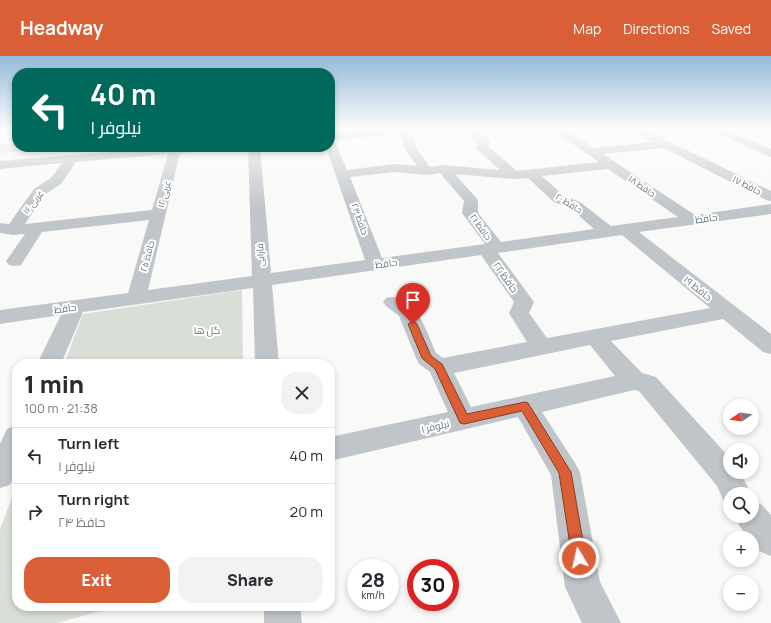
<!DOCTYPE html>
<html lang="en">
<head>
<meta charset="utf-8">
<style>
  :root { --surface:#fff; --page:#f2f2f3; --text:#2b2b33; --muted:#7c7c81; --line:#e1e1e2; --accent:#da5e36 }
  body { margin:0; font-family:Manrope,Cairo,sans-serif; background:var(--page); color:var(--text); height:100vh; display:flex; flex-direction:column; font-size:15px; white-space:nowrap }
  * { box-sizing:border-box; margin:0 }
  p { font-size:13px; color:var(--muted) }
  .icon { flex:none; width:22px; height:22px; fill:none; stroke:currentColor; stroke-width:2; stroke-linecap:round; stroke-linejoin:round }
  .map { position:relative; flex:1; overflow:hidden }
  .sheet { position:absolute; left:12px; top:303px; width:323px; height:252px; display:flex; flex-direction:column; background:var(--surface); border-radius:16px; box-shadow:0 2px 6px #0003 }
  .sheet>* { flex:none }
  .banner { position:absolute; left:12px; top:12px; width:323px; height:84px; border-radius:16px; box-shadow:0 2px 6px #0003; background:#00695c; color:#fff; overflow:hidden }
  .needle { width:26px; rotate:257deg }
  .fabs { position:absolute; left:723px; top:343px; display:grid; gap:8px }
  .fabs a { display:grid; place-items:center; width:36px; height:36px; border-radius:50%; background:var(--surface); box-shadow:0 2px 6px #0003; font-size:20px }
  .speed { position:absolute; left:347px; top:503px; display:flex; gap:8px; font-size:20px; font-weight:700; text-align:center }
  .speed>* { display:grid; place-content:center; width:52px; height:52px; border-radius:50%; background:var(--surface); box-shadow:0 2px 6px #0003; line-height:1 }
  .speed small { font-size:10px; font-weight:400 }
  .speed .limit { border:6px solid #d22; background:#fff; color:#111 }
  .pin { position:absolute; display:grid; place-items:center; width:34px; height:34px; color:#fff; margin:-41px -17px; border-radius:50% 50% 50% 0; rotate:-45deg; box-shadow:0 0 4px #0007 }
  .pin .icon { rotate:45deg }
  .me { position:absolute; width:44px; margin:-22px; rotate:351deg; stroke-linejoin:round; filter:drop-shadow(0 0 3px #0008) }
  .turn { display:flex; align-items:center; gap:14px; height:84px; padding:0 12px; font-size:18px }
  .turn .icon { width:52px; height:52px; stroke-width:2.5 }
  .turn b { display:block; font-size:28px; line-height:34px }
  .round { display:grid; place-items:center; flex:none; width:42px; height:42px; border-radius:16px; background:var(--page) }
  .headline { display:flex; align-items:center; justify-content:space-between; height:68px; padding:0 12px }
  h1 { font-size:24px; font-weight:800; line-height:30px }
  .primary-button { display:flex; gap:8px; margin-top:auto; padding:8px 12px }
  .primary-button a { flex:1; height:46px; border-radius:16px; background:var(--accent); color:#fff; font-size:16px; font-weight:800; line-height:46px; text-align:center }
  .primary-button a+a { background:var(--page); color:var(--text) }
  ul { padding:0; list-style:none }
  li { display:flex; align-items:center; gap:12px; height:56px; padding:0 12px; border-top:1px solid var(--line) }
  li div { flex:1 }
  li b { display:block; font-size:15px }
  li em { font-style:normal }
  header { display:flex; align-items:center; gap:24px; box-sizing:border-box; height:56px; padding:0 20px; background:var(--accent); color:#fff }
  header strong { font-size:19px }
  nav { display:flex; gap:22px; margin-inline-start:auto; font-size:14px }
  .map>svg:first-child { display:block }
  .green { fill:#d9ded7 }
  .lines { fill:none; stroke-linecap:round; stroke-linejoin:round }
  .minor { fill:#c0c5c9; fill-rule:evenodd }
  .route { fill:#da5e36; stroke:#8e3d23 }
  .labels { text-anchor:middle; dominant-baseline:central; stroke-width:4; stroke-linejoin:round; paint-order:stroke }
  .far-street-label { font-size:9px; fill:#667581; stroke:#fff }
  .street-label { font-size:10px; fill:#667581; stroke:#fff }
  .park-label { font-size:10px; fill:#687965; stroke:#fff }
</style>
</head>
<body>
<header>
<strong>Headway</strong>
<nav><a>Map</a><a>Directions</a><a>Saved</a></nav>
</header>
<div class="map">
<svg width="771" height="567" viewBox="0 0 771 567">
  <rect width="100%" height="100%" fill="#f9f9f7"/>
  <path class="green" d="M17,87v4h50l-67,6v-9z
    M242,234l1,74h-179l19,-50z
    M17,429v121h102l-62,17h-57v-94z"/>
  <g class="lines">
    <path class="minor" d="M377,74h41l-1,2 -7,2 6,8 -1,4 15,21 13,-2 57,5 -22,-20 -2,-3 2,-4 -14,-13c11,-1 19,3 26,12l-2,4 29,25 82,-9 -44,-30 -1,-2h12l28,18 59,-6 -20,-12h13l125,61v10l-5,-1 -102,-52 -61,6 92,61 76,-11v10l-132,18 132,102v20l-8,-2 -40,-33 -112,22 31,32 14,4 74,81v14h10l11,22h-21v12l-5,-2 -8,-18 -78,-95 -5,-1 -92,22 33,51 5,9 20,110 21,41h-39l-17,-36 -14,-112 -33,-58 -188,44v-24l118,-25 -18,-40 -11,-8 -3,-6 -17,-42 -13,-10 -3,-4 3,-4c29,-8 41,35 50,55l7,5 84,-16 -18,-29 5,-11 -33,-47 -209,30 7,79h-24l-2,-76 -170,24 -22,52h-24l24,-49 -61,9v-14l128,-17 21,-73 -107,12 -21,33 -6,1 -6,-1 -3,-4 19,-27 -12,1 -13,-2v-10l9,1 25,-35 17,-11 11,-15 -62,6v-8l169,-14h48l-2,3 -4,1 -31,2 -32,137 104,-14 -4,-129h12l11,126 94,-13 -39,-113h4v-13zM399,78l5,8 -1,4 14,20 -22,-2 -48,6 -13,-30zM168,98l-16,56 -127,14 19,-29 17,-11 15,-22zM608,113l70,48 -67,9 -31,-24 -16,-6 -22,-20zM395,116l32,3 13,-2 24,28 -2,12 23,31 -103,14 -32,-81zM455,118l59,5 14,-1 26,24 16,6 24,21 -93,13 -23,-29v-13zM622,179l88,73 -163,30 -18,-25 5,-11 -36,-49zM590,289l25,31 -144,31 -17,-34z
      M713,74h14l44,19v8l-57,-25z
      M17,369v44l-7,16 -10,3v-44l7,-15z
      M752,445l10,4 9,10v41c-8,-3 -19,-7 -19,-18h-3l-9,-11 -5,-11h17z
      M264,550h36l2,17h-38z"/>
  </g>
  <linearGradient id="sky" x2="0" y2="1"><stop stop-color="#95badb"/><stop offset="0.48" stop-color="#fcfcfb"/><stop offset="1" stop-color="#fcfcfb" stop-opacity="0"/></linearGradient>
  <rect width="771" height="153" fill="url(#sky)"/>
  <path class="route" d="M413,265l4,3 14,32 11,8 25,50 58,-12 3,1 43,69 15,86 -2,5 -5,2 -5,-2 -2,-5 -13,-85 -37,-62 -58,13 -4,-1 -25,-54 -13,-11 -14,-34z"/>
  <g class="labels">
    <g class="far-street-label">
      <text transform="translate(747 129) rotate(27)">حافظ ۱۷</text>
      <text transform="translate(642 130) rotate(34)">حافظ ۱۸</text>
      <text transform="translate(164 138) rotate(-75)">۱۲ غربی</text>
      <text transform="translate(33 146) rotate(-51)">۱۶ غربی</text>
      <text transform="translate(569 147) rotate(31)">حافظ ۲۰</text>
      <text transform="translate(360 163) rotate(70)">حافظ ۲۳</text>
      <text transform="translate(481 171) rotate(54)">حافظ ۲۱</text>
      <text transform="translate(260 199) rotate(-93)">فارابی</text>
      <text transform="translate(147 200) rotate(-75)">حافظ ۲۵</text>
    </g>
    <g class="street-label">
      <text transform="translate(706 162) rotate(-8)">حافظ</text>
      <text transform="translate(386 207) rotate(-8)">حافظ</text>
      <text transform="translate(506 221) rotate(55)">حافظ ۲۲</text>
      <text transform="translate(698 232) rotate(39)">حافظ ۱۹</text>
      <text transform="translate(65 252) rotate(-8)">حافظ</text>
      <text transform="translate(435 370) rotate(-13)">نیلوفر ۱</text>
    </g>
    <g class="park-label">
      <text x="207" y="274">گل ها</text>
    </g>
  </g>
</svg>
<div class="fabs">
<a><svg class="needle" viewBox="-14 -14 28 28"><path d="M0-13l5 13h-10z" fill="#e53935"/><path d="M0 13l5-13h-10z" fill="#7c7c81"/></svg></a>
<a><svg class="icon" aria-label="sound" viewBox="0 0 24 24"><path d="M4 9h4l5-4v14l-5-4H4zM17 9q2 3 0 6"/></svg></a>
<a><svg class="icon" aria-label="search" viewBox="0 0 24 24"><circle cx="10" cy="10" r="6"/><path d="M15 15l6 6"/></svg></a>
<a>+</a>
<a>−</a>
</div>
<div class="speed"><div>28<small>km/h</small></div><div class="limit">30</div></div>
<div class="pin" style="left:413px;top:268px;background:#d93025"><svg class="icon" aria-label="arrive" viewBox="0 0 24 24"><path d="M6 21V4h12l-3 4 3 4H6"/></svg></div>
<svg class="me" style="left:579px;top:502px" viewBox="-20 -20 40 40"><circle r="17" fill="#da5e36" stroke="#fff" stroke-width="3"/><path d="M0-11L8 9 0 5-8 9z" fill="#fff"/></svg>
<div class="banner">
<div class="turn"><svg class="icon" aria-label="left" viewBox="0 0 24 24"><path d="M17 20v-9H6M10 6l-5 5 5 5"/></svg><div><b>40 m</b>نیلوفر ۱</div></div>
</div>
<section class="sheet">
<div class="headline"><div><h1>1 min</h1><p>100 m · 21:38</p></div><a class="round"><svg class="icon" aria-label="close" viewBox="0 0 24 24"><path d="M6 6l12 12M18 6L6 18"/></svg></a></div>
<ul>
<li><svg class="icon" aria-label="left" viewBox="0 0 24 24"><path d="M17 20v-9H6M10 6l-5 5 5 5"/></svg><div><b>Turn left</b><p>نیلوفر ۱</p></div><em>40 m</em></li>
<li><svg class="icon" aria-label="right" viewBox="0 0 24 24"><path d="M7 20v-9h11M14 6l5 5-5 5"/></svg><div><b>Turn right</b><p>حافظ ۲۴</p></div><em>20 m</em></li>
</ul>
<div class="primary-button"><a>Exit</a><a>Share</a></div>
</section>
</div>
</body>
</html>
